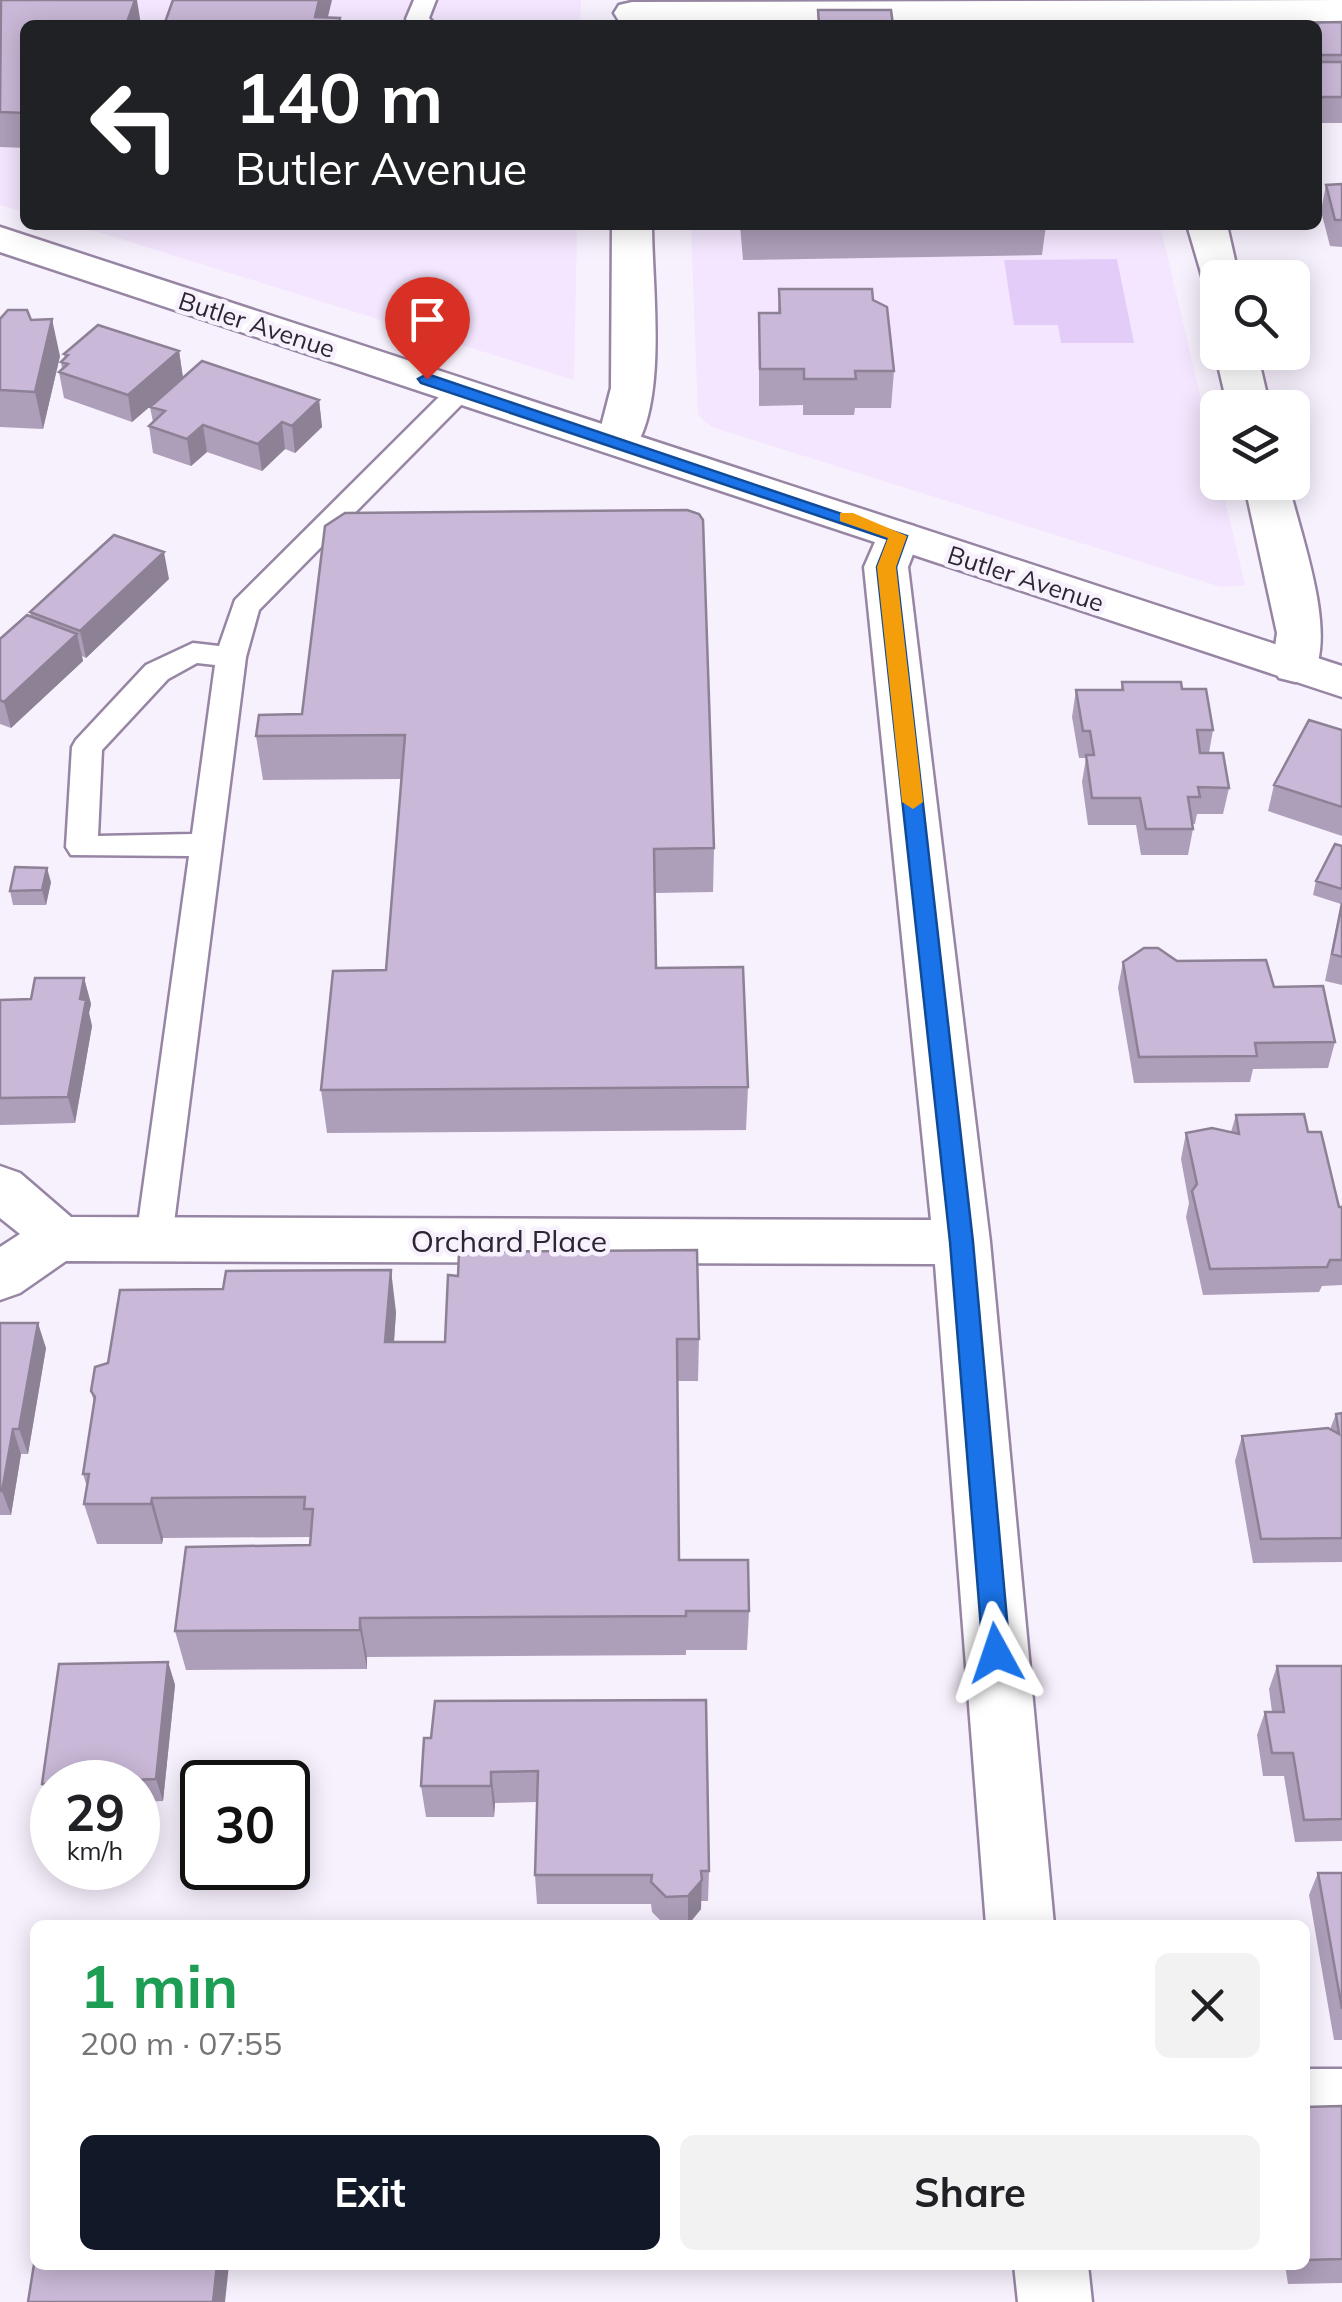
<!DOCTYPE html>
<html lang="en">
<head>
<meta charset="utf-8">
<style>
  :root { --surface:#fff; --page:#f2f2f2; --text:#202124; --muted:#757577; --accent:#111827 }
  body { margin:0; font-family:Mulish,sans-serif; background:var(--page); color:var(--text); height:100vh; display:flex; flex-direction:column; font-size:38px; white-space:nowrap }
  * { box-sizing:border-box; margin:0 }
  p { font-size:32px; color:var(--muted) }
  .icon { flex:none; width:55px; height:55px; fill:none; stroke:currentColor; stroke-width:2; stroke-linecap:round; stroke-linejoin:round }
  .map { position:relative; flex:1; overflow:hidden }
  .drawer { position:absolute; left:30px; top:1920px; width:1280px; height:350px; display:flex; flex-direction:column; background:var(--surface); border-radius:15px; box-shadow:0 5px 25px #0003 }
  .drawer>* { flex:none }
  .hud { position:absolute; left:20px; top:20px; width:1302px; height:210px; border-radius:15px; box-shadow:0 5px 25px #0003; background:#202124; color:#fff; overflow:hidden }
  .controls { position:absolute; left:1200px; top:260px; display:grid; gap:20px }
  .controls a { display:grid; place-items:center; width:110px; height:110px; border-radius:15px; background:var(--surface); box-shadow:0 5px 25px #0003; font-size:50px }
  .speed { position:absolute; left:30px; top:1760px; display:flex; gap:20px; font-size:50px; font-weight:700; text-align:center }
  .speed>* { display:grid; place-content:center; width:130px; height:130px; border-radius:50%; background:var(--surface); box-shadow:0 5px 25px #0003; line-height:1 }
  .speed small { font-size:25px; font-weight:400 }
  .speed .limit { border:5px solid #111; border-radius:15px; background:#fff; color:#111 }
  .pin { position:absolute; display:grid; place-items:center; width:85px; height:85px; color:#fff; margin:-102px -42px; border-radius:50% 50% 50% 0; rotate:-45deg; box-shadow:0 0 10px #0007 }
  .pin .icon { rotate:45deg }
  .me { position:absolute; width:110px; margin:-55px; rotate:355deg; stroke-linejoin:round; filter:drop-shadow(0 0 8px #0008) }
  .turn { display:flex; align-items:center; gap:35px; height:210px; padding:0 50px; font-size:45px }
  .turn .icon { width:130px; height:130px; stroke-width:2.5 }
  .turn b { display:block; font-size:70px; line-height:85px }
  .round { display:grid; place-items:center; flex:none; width:105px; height:105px; border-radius:15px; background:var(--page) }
  .overview { display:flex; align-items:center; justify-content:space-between; height:170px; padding:0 50px }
  h1 { font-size:60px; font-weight:700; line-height:75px; color:#1e9e55 }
  .primary-button { display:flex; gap:20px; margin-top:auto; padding:20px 50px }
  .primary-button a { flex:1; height:115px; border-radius:15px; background:var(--accent); color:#fff; font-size:40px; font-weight:700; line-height:115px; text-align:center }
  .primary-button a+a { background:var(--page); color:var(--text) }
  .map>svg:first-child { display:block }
  .built { fill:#f3e6fe }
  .green { fill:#e4ccf8 }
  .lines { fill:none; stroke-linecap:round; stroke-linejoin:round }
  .lane-casing { stroke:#9685a3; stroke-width:5 }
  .street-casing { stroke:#9685a3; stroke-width:5 }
  .secondary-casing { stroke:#9685a3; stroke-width:5 }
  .lane { fill:#fff; fill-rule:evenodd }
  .street { fill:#fff; fill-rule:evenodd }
  .secondary { fill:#fff; fill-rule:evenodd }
  .wall { fill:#ad9eb9 }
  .shaded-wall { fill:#8d8196 }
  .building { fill:#c9b8d7; stroke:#8d8196; stroke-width:2.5 }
  .route { fill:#1a73e8; stroke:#114b97; stroke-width:2.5 }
  .slow { fill:#f59e0b }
  .labels { text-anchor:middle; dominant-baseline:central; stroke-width:9; stroke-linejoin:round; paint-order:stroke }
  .far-street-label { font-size:25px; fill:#2d2632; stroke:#f7f0fd }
  .street-label { font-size:30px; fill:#2d2632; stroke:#f7f0fd }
</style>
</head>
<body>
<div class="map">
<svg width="1342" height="2302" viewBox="0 0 1342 2302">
  <rect width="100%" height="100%" fill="#f7f0fd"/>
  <path class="built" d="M0,0h581l-1,25h-555v187l-25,-7z
    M72,225h505l-3,155 -469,-146z
    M691,225h469l85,360 -24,2 -509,-160 -14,-12z"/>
  <path class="green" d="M1117,259l17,84h-73l-3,-18h-44l-10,-65z"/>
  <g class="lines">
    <defs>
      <path id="lane" d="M414,0h22l-7,18 6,7 -26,-1 -3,-5z
        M460,383l9,2 4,6 -4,6 -210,213 -13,47 -74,582 -5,10 -13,4 -13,-4 -5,-10 53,-383 -118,-1 -5,-8 6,-100 4,-7 70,-75 47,-22 26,3 16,-46 216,-215zM197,663l18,2 -23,169 -94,2 4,-86 66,-71z
        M1305,2069h37v44h-37z"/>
      <path id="street" d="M1342,0v21l-710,3 -13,-3 -5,-8 5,-8 13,-3z
        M612,225h40c0,60 16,176 -19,226l-15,4 -15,-4 -6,-9 14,-54z
        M1187,225h40l12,53h-21v12l-13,-4z
        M1218,349v3h39l13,56h-42l-13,-56z
        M1244,482h44c11,49 51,153 23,196l-16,4 -16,-4 -7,-11 5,-34z
        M898,522l16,4 6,10 -12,31 82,675 64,683h-68l-51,-661 -869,-3 -46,32 -20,7v-53l20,-13 -20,-16v-52l20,7 51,44 860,3 -67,-653 18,-41z
        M1014,2265h74l4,37h-74z"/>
      <path id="secondary" d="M0,227l1342,439v31l-1342,-445z"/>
    </defs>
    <use href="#lane" class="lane-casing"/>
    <use href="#street" class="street-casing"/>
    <use href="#secondary" class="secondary-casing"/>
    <use href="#lane" class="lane"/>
    <use href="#street" class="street"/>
    <use href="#secondary" class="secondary"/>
  </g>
  <path class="wall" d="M0,2l25,23v123l-25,-1z
    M1342,22v101h-24v-98z
    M1342,184v63l-12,-1 -9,-35 5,-26z
    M740,225h306l-4,30 -299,5z
    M779,289l94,11 21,71 -3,37h-36l-1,7h-51v-10l-44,1v-93h19z
    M0,319l31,1 29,36 -17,73 -43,-2z
    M179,351l4,27 136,22 3,27 -27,26 -10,-4 -23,22 -55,-19 -16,14 -38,-13 -4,-27 4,-4 -3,-15 26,-23 -44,38 -68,-24 -5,-26 3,-3 -1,-7 4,-4 -1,-4z
    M325,526l389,322 -1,44 -58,1 1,75 92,119 -2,43 -419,3 -6,-43 65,-120 15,-191 -138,1 -7,-44 46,-22z
    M169,579l-83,79 -4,-2 1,5 -72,67 -11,-4v-85l31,-22 -1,-5z
    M1122,682l60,7 31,41 -4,23 20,35 -6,26h-26l-2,10h-2v5l-5,26h-47l-5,-30h-48l-6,-43 4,-24h-7l-7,-41 4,-27h45z
    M1342,730v106l-74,-25 6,-26z
    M1342,846v139l-17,-4 16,-77 -28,-9 3,-14z
    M51,882l-5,23h-33l-3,-14z
    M1177,961l97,26 61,55 -7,26 -75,1 -3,13 -116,1 -16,-95 5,-26z
    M84,978l7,26 -2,9 3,13 -17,97 -75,2v-125l31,-1z
    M1236,1115l72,17 31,75h3v78l-20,1 -3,6 -116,3 -17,-78 3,-14 -8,-44 5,-26 45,-1z
    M396,1312l-2,30 305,-3 -1,42h-21l2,179 70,51 -2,39h-61v5l-319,2v12l-181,1 -11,-39 135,-86v-8l-147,1 -1,6h-65l-13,-40 3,-17 -4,-13 11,-72 -3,-11z
    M0,1323l46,25 -18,106h-7l-10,61h-11z
    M1342,1413v149l-89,1 -18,-102 7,-25 88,-7 6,-15z
    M168,1662l7,23 -12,116 -25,1v-20h-86v24h-2l-8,-22z
    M1277,1666h65v175l-47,1 -11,-66h-21l-6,-41 8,-23h7l-3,-23z
    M435,1701l274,170 -1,30h-7v8l-13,16h-23l-13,-13 -1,-8h-114l-2,-29 2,-73 -42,1 -1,14h-68l-5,-31 10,-48z
    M1318,1873h24v167h-8l-25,-145z
    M1342,2106v177l-54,1 -3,-19h20v-158z"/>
  <path class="shaded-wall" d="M135,0h2l4,25h-15z
    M319,0h13l-6,25 -11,-8z
    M52,319l8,37 -17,73 -8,-37z
    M179,351l4,27 -51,44 -4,-27z
    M319,400l3,27 -27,26 -3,-27z
    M282,422l3,27 -23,22 -4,-27z
    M203,425l4,27 -16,14 -4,-27z
    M164,552l5,27 -83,79 -6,-27z
    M77,634l6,27 -72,67 -7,-26z
    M47,868l4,14 -5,23 -4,-15z
    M84,978l7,26 -2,9 3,13 -17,97 -7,-26 12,-98z
    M391,1270l5,42 -5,71 -6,-41z
    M38,1323l8,25 -18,106 -9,-25z
    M13,1429l8,25 -10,61 -9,-24z
    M152,1498l11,40 -1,6 -11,-40z
    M360,1618l7,39v12l-7,-39z
    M168,1662l7,23 -12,116 -7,-22z
    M491,1772l4,31 -1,14 -3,-31z
    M702,1880l-1,29 -13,16v-29z
    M217,2265h12l-4,37h-12z"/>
  <path class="building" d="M1,0h134l-9,25h-101v88l-25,-1z
    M173,0h146l-4,17 25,1 -2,7h-174z
    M818,10h73l2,15h-74z
    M1342,22v33h-24v-30l-73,-1z
    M1318,62h24v35h-24z
    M1342,184v36h-7l-9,-35z
    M779,289h93l1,11 14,7 7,64h-39l1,8h-52v-10h-44l-1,-56h21z
    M8,310h19l4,10 21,-1 -17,73 -35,-2v-71z
    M98,325l81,26 -51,44 -69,-23 9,-8 -7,-2 7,-7 -4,-1z
    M202,361l117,39 -27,26 -10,-4 -24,22 -55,-19 -16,14 -38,-13 16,-15 -15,-4z
    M687,510l12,4 4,6 11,328 -60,1 2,119 87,-1 5,120 -427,3 12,-119 53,-1 19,-235 -149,1 3,-21 43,-1 23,-188 20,-13z
    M114,535l50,17 -84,79 -50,-19z
    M27,615l50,19 -73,68 -4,-2v-61z
    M1122,682h59l1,7h24l7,41h-16l3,23h23l6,35 -31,-1 2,10h-12l5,32h-47l-6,-31h-48l-6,-43h8l-4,-24h-7l-7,-41h47z
    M1309,720l33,10v77l-68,-22z
    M1335,844l7,2v43l-26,-8z
    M15,867l32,1 -5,22 -32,1z
    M1342,903v54l-10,-3z
    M1144,948h14l19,13 89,-1 8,27 49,-1 12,56 -80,1 2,13 -118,1 -16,-95z
    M35,978h49l-4,21 6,1 -18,97 -68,1v-98l31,-1z
    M1304,1114l4,18h13l18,75h3v53h-12l-3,7 -117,2 -18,-78 5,-7 -11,-51 26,-5 27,6 -3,-19z
    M697,1250l2,89h-22l2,221h69l1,51h-63v5l-326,2v12l-185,1 11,-84 124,-2 3,-36h-9l1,-12 -153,1 -1,6h-67l5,-30h-6l12,-77 -4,-6 4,-24 13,-4 12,-73 103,-1 3,-18 165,-1 -6,72h60l3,-67 10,1 1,-24z
    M0,1323h38l-19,106h-6l-11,62h-2z
    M1342,1413v125l-81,1 -19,-103 86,-8 11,6 -3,-20z
    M168,1662l-12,117 -114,5 17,-120z
    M1277,1666h65v153l-38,1 -11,-67h-21l-7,-41h19z
    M706,1700l3,171h-8l1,9 -14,16 -22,1 -15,-15 1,-7h-117l3,-104 -47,1v14h-70l3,-48h7l4,-37z
    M1318,1873h24v136z
    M1342,2106v153l-37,1v-153z
    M35,2258v7h182l-4,37h-185z"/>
  <path class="route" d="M427,374l480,162 -11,31 77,675 37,411 -4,9 -10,3 -9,-3 -4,-9 -33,-411 -73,-675 11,-28 -467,-156 -3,-4z"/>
  <path class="slow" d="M840,513h13l54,23 -11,31 27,235 -10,7 -11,-7 -25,-235 11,-29 -48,-17z"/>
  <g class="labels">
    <g class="far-street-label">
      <text transform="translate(257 324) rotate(18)">Butler Avenue</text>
      <text transform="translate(1026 578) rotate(18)">Butler Avenue</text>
    </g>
    <g class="street-label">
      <text x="509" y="1241">Orchard Place</text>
    </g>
  </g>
</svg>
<div class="controls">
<a><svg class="icon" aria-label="search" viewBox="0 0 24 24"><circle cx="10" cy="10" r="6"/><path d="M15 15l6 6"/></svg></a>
<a><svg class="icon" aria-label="layers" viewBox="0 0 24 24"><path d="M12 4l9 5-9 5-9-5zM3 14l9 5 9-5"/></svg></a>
</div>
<div class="speed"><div>29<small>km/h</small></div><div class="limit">30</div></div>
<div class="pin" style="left:427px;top:379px;background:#d93025"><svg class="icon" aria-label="arrive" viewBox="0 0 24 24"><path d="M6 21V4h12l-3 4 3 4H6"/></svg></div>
<svg class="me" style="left:996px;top:1653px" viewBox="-20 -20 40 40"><path d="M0-17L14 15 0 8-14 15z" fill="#1a73e8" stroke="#fff" stroke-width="4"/></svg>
<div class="hud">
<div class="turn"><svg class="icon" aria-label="left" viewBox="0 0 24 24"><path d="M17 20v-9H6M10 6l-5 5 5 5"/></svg><div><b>140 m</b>Butler Avenue</div></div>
</div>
<section class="drawer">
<div class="overview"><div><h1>1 min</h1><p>200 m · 07:55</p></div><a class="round"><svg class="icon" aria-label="close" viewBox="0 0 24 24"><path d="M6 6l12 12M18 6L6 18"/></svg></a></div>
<div class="primary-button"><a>Exit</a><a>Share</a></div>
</section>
</div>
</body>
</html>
